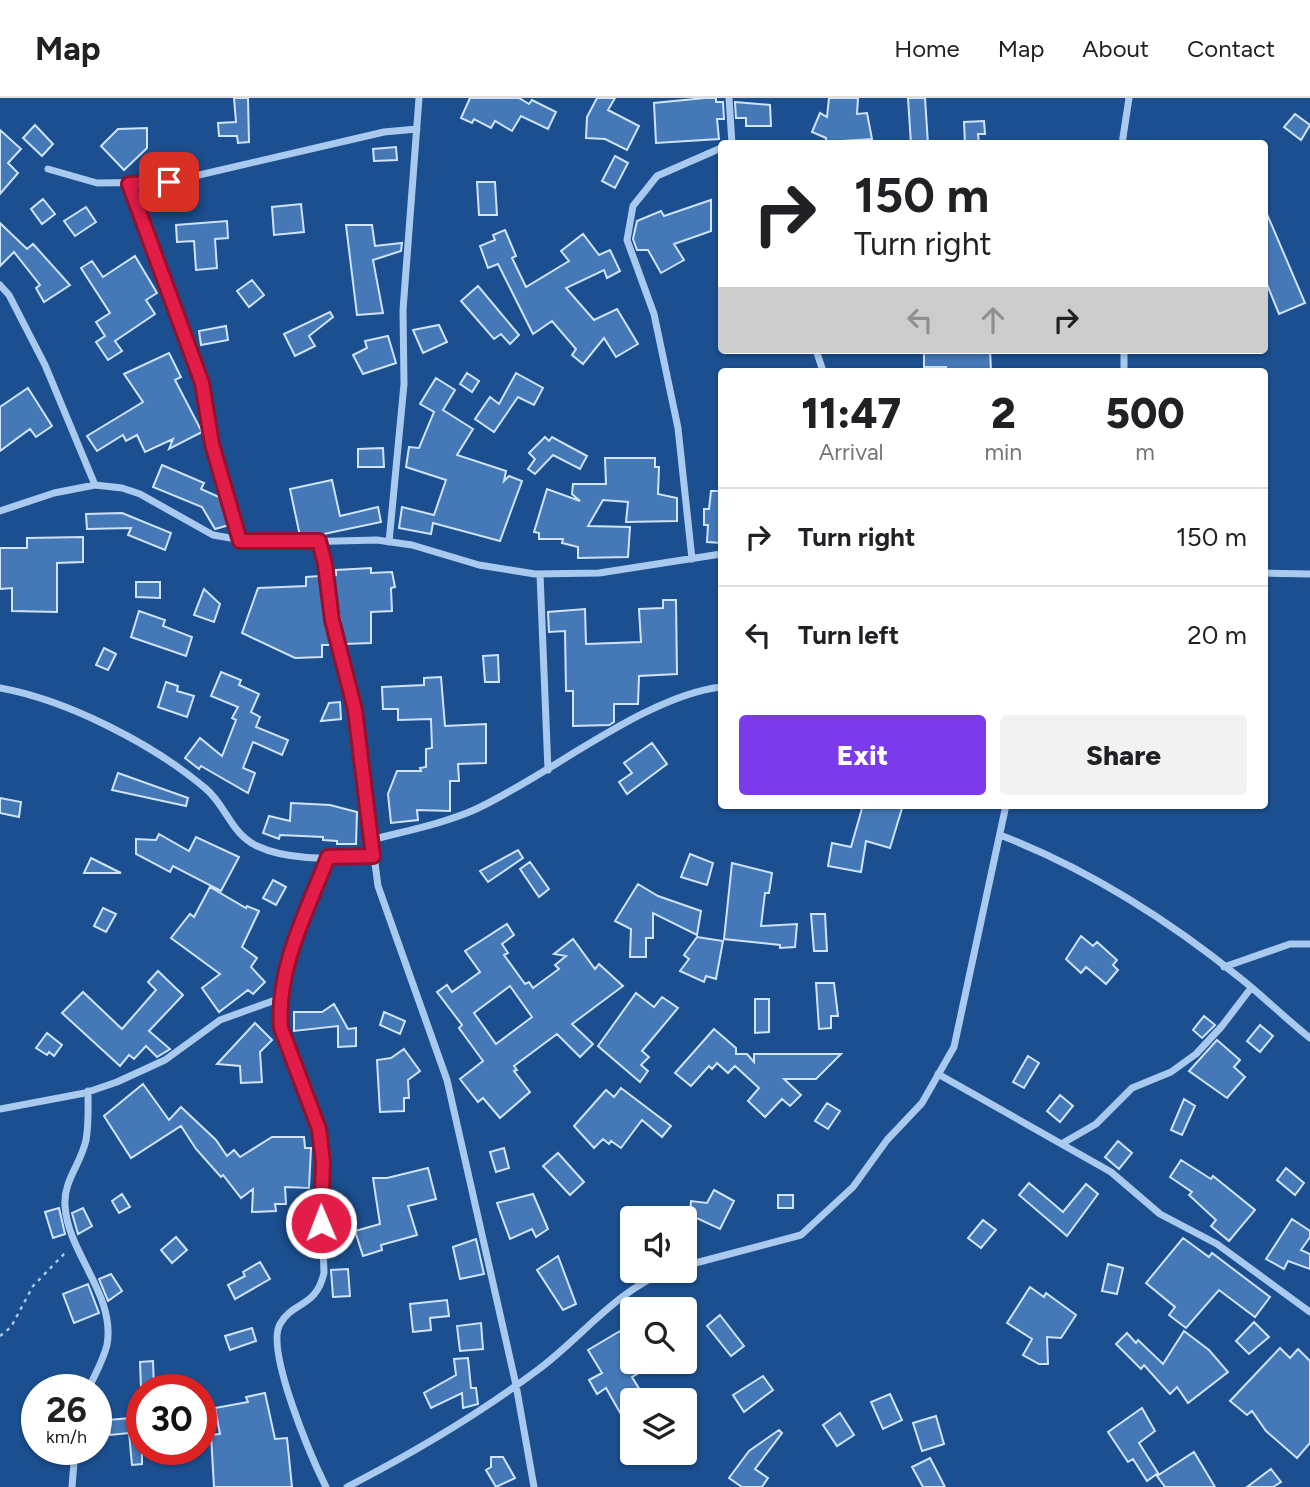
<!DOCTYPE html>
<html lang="en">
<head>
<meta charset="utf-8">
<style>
  :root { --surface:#fff; --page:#f2f2f2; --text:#202124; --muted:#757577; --line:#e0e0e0; --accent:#7c3aed }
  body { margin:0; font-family:Figtree,sans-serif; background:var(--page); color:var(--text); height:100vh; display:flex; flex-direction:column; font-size:26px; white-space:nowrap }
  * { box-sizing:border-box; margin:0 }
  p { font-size:23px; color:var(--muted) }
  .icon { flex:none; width:38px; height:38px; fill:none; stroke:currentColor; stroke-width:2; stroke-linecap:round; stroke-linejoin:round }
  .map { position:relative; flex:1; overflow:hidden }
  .drawer { position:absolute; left:718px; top:270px; width:550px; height:441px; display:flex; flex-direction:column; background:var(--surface); border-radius:7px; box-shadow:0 2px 5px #0004 }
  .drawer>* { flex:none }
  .banner { position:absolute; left:718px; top:42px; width:550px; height:214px; border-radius:7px; box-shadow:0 2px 5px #0004; background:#fff; color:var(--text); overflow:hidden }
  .fabs { position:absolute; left:620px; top:1108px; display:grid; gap:14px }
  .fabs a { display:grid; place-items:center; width:77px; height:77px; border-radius:7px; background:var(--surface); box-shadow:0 2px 5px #0004; font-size:35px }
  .speed { position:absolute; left:21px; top:1276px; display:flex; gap:14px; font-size:35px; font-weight:700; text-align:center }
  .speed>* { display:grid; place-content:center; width:91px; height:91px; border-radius:50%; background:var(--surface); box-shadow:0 2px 5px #0004; line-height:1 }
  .speed small { font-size:18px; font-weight:400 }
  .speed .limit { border:10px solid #d22; background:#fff; color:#111 }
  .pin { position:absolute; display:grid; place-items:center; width:60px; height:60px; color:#fff; margin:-30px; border-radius:14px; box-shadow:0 4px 10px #0006 }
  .me { position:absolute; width:77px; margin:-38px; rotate:359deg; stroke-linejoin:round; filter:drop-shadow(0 0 5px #0008) }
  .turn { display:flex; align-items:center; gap:24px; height:147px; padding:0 21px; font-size:32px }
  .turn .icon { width:91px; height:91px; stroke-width:2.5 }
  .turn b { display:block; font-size:49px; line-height:60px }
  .lanes { display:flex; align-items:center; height:66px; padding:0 21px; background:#0003; justify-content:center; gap:35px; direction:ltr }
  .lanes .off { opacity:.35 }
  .eta { display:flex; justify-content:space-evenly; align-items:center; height:119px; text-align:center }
  .eta b { font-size:42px; font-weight:800; line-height:49px }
  .cta { display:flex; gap:14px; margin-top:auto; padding:14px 21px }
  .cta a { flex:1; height:80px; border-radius:7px; background:var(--accent); color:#fff; font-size:28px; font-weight:800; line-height:80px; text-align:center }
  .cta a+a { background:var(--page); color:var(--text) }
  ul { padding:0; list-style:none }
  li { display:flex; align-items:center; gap:21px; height:98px; padding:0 21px; border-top:2px solid var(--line) }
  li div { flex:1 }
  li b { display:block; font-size:26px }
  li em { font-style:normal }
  header { display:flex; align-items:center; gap:42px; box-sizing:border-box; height:98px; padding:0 35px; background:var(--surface); border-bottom:2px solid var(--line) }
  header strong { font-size:33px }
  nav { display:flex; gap:38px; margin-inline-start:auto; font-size:24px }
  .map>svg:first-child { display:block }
  .building { fill:#4478b7; stroke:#cfe3fa; stroke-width:2; fill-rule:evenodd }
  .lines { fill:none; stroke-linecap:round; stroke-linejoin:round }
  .path { stroke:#a9c9ee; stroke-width:2.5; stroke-dasharray:3.5 5; stroke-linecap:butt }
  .street { stroke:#a9c9ee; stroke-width:7 }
  .route-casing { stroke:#92132f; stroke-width:18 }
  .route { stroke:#e11d48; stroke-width:12 }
</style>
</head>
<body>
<header>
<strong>Map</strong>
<nav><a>Home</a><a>Map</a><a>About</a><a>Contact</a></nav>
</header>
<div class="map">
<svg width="1310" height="1389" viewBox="0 0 1310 1389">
  <rect width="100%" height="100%" fill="#1b4f8f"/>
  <path class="building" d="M234,0h14l1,44 -11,1 -1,-7h-18l-1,-13 18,-1z
    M470,0h49l10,6 3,-4 24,12 -8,17 -27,-13 -9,15 -17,-10 -4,7 -17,-9 -2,4 -11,-5z
    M597,0h18l-7,12 31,16 -12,24 -22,-11 -19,-1 1,-21z
    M705,0h11v4h7l1,17h-7l2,20 -63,4 -2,-40z
    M829,0h29l-1,16 10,-1 5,26 -46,3v-4l-14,-6 8,-19 7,4z
    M908,0h17l3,46h-17z
    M735,4l35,3 1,21h-25v-8h-10z
    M1295,16l15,11 -9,15 -17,-13z
    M984,23l1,13h-7l1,10h-14l-1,-22z
    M35,27l18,19 -11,12 -19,-18z
    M147,30v20l-23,22 -23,-24 17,-17z
    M0,32l21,19 -13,14 10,10 -18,21z
    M396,49l1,13 -23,1 -1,-12z
    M615,58l13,7 -13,25 -13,-7z
    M477,84h18l2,33h-18z
    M43,101l12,15 -13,10 -11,-15z
    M711,102v31l-37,13 10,16 -23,13 -13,-23h-11l-4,-11 4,-18 24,-10 3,5z
    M301,106l3,28 -30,3 -2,-28z
    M86,109l10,15 -21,14 -11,-15z
    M1264,109l41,96 -26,11 -15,-37z
    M227,123l1,17 -13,1 2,29 -21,2 -2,-29 -17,1 -1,-17z
    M0,125l27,26 6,-5 37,41 -26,17 -8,-14 4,-3 -26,-33 -14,14z
    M346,127h26l3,21 27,-3 -1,8 -28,9 10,53 -26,2z
    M505,132l11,26 -4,2 14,29 43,-26 -8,-10 22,-17 16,21 11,-5 10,21 -13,7 -3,-8 -38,18 28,32 23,-11 21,35 -22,13 -12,-19 -21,26 -11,-9 4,-6 -24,-28 -19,13 -35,-70 -10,4 -8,-22 15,-6 -2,-5z
    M135,158l22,37 -11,7 9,14 -40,27 7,10 -14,9 -12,-18 9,-6 -9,-14 14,-9 -29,-45 11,-7 11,16z
    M252,182l12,15 -15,12 -12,-16z
    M478,188l41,49 -9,9 -9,-10 -7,5 -33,-38z
    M330,214l3,5 -24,19 6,10 -20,10 -11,-22z
    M439,227l8,17 -24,11 -10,-23z
    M226,228l2,14 -27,5 -2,-14z
    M388,238l8,27 -33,11 -10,-19 14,-7 -2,-7z
    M946,252h44l1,21h-44l-1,-4h-22v-15z
    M169,255l12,24 -6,3 27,52 -33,17 4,-10 -28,13 -8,-17 -11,6 -3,-6 -26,16 -10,-15 56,-34 -19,-28z
    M467,275l12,8 -7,11 -12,-8z
    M516,275l27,15 -9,17 -16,-8 -24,35 -19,-13 15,-22 9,7z
    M436,280l19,12 -12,20 30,19 -16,26 49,16 -2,10 5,-5 13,5 -22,60 -67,-18 -2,11 -32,-6 3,-21 32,8 12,-35 -40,-13 3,-20 10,1 15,-36 -14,-8z
    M28,290l24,38 -16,11 -6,-8 -30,22v-44z
    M545,339l4,4 3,-4 35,19 -7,13 -27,-14 -18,19 -7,-5 7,-10 -6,-6z
    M383,350l1,19h-26v-18z
    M605,360h50v9h4l-1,27 19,4v23l-51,1 2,-20 -25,-2 -15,26 42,1 -2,30 -50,1v-11l-16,-4 1,-4h-24v-6l-5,-1 13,-43 33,12 -8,-7 1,-10h33z
    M162,367l42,18 -3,6 18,8 10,28 -14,4 -13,-22 -49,-20z
    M332,382l8,36 38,-9 3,15 -62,13 -19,1 -10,-47z
    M711,393h10v52l-14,-1 1,-17h-4v-16h5z
    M122,415l49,20 -6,17 -37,-15 3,-7 -44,1 -1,-15z
    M83,439v25l-26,1v49l-45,-1v-23l-12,1v-41h27v-10z
    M371,470v5l21,-1 3,15 -4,1 1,23 -21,1v31l-27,1 -11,-69h3v-5z
    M320,478l12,69h-10v12l-27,1 -53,-25 16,-45 48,-2v-9z
    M136,484h24v16l-24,-1z
    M204,491l16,15 -6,18 -20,-7z
    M663,502h13l1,74 -38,2 -1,28h-24v18l-5,3 -36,1v-35h-7l-1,-60 -16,1 -1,-20 37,-3 1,35 55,-2 -2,-33 24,-1z
    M139,513l26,9 -2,6 29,11 -6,19 -55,-19z
    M104,550l12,6 -8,16 -12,-5z
    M498,557l1,27h-14l-2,-26z
    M221,574l20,8 -2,5 20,9 -8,18 9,5 -4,10 32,13 -6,15 -29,-13 -10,26 12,5 -7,20 -47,-27 -2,3 -14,-11 15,-20 22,18 14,-36 -4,-2 6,-11 -27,-11z
    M441,579l4,49 41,-2v39l-28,1 1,17h-9v30l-33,-1 1,10 -27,3 -3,-29 9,-23h24l-1,-3 6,-1v-18l6,-1 -1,-29 -33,1v-11h-15l-1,-22 42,-2v-7z
    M166,584l12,4 -1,5 17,5 -7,21 -29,-10z
    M340,604l1,17 -20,2 8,-18z
    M652,645l15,21 -40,30 -8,-12 13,-9 -8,-10z
    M118,675l70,25 -2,8 -74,-16z
    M0,700l21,4 -2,15 -19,-4z
    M291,705l39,2 27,7 -1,32h-19v-3l-14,-1v-3l-43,-2 -1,4 -16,-6 6,-17 21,5z
    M863,707h40l-13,43 -24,-7 -5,31 -33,-6 4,-23 19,4z
    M159,736l30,17 7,-14 43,20 -18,34 -48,-25 -3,6 -34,-18v-15l20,1z
    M518,752l5,8 -35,24 -8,-11z
    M690,756l23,9 -6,22 -26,-8z
    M91,760l30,15h-37z
    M530,764l19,27 -10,8 -19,-28z
    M732,765l40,10 -3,20h-4l-4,33 36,-2 -2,23 -15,1v-3l-56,-6z
    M273,782l13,7 -10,18 -13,-7z
    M638,786l20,12 43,15 -4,24 -44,-22v25h-7v19h-16l1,-28 -16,-8z
    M210,789l36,21 1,-2 12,5 -17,36 15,11 -6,9 14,15 -12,12 -5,-4 -29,22 -17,-24 18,-14 -49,-36 19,-24 4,3z
    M103,810l13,6 -10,18 -12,-6z
    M811,816h14l2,37h-13z
    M507,826l7,11 -12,9 6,9 -4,2 21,29 4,-2 4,6 26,-19 -4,-4 11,-9 -12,-2 19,-15 22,30 4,-5 24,22 -51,38 21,20 -13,13 -23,-23 -43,32 3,4 -3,1 16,21 -30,26 -17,-20 -5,4 -18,-23 23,-18 -24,-33 3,-3 -25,-33 10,-7 5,7 28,-20 -15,-21zM510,888l22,31 -36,27 -22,-31z
    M1081,838l12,10 4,-4 20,18 -4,5 5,5 -12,14 -20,-17 -5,6 -15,-14z
    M697,839l26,4 -7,38 -10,-3 -2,6 -24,-11 9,-12 -5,-4z
    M158,873l25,24 -34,36 21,18 -13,8 -11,-11 -12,13 -5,-4 -9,11 -58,-53 21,-21 39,37 34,-39 -8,-8z
    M816,885h18l4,33h-7v12l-12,1z
    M636,895l18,14 8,-10 16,11 -36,43 7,6 -8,8 7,6 -8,11 -42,-36z
    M755,901h14v33l-14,1z
    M334,906l14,25 8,-1v18l-18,1v-21l-44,5v-19h28z
    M384,914l21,9 -5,13 -20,-9z
    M1204,918l11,9 -13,13 -9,-8z
    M255,925l17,17 -12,12 2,30 -21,1 -1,-17 -23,-2z
    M1260,927l13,11 -13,16 -13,-11z
    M714,931l22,19v6h11l7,8v-8h87l-25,25h-32l17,16 -11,11 -8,-7 -17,18 -17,-16 11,-13 -24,-22 -7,7 -11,-10 -5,6 -3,-3 -18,20 -16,-13z
    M47,935l15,12 -8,11 -5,-4 -2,3 -11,-7z
    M1217,942l23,20 -6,7 11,10 -18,21 -38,-27z
    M404,951l16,22 -12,9 1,18h-5v13l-24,1 -3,-52 14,-2z
    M1028,958l11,7 -15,25 -11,-6z
    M143,986l26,36 12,-13 35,33 11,16 7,-6 6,7 32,-20h32l1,11h6l-2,40 -24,-1 1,17h-11l1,7 -24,1 1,-23 -12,9 -18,-23 -2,2 -25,-28 -15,-23 -50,32 -27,-42z
    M621,990l50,38 -9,11 -20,-17 -21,28 -10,-7 -2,3 -6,-5 -9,9 -20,-22 32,-36 8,7z
    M1060,997l13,11 -13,16 -13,-11z
    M1184,1001l11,7 -13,29 -11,-5z
    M827,1005l13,8 -12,18 -13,-8z
    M1118,1043l14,12 -13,16 -14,-12z
    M504,1050l5,20 -13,4 -6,-20z
    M558,1055l26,29 -14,13 -27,-29z
    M1181,1062l30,19 2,-3 42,34 -26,31 -18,-15 5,-6 -27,-25 3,-3 -22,-15z
    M428,1070l8,31 -28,7 9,29 -36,10 1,5 -19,6 -8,-25 25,-7 -7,-46h14z
    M1286,1070l18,15 -9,12 -18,-15z
    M1029,1085l34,29 23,-28 12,10 -31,42 -48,-41z
    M714,1092l20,11 -14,28 -30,-14 1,-14 16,2z
    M122,1096l8,13 -11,6 -7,-12z
    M533,1096l15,35 -12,8 -4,-8 -22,10 -13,-36z
    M778,1097h15v13h-15z
    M59,1110l6,26 -12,4 -8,-26z
    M83,1110l9,18 -14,8 -6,-21z
    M1292,1121l18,12v6l-9,13 9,4v15l-22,-8 -4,8 -18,-10z
    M983,1122l13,10 -15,18 -13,-10z
    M176,1139l11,13 -15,13 -11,-13z
    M1183,1140l26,19 3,-4 58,44 -15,20 -36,-27 -33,38 -17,-13 6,-8 -29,-24z
    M476,1141l8,35 -24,5 -7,-32z
    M558,1158l18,48 -13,6 -26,-40z
    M260,1164l10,17 -35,20 -7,-14 17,-9 -2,-4z
    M1108,1166l15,4 -6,26 -15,-3z
    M348,1171l2,27 -17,1 -2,-27z
    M111,1176l11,17 -14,10 -9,-22z
    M88,1186l11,29 -25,10 -11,-29z
    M1030,1189l14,10 2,-4 30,22 -15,23 -14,-1 1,27h-9l-16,-9 9,-16 -25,-16z
    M447,1202l2,16 -19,2 1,12 -18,2 -3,-28z
    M720,1217l24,31 -13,10 -24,-30z
    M1254,1224l15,15 -20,17 -13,-13z
    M481,1225l2,26 -23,2 -3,-25z
    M252,1230l4,13 -26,9 -5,-14z
    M620,1233l12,20v11h26l-26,15 14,23h-14v13l-9,5 -17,-30 -9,6 -8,-14 13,-7 -14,-23z
    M1184,1233l25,19 19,22 -40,31 -11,-16 -7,7 -26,-29 -3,4 -25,-25 11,-11 9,10 2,-3 25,24z
    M1280,1250l10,10 8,-9 12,12v82l-13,15 -31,-27 -14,-20 -5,4 -17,-14z
    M468,1260l3,30h5l2,16 -15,4 -1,-15 -31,15 -7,-15 32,-18 -2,-16z
    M153,1263l1,27h-13l-1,-26z
    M763,1278l10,14 -29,22 -11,-17z
    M265,1295l10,46 12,-1 5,49h-78l-3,-52 9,-1 -5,-26 33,-6 -2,-5z
    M890,1296l12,26 -19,9 -12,-27z
    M1142,1310l13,23 -16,12 19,30 -11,8 -14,-22 -5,3 -20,-30z
    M840,1315l14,22 -17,11 -14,-21z
    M936,1318l8,28 -22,7 -9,-28z
    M142,1319v47l-10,1 -3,-32 -19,2 -2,-15z
    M779,1332l3,3 -27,36 13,9 -6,9h-20l-13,-9 20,-27z
    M1194,1354l21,35h-50l-8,-11z
    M491,1359h12l12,21 -19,9 -10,-17 5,-3z
    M930,1360l15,29h-22l-11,-20z
    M1271,1371l10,13 -8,5h-26z"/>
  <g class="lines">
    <path class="path" d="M0,1238l11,-9 22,-41 33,-34"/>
    <path class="street" d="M729,0l3,46
      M1122,46l7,-46
      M48,71l49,14 72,-1 215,-50 33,-3
      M129,86l73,199 10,61 28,97
      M0,187l9,10 36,70 50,120
      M816,252l7,21
      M1124,252v21
      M0,413l54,-18 41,-8 27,3 18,6 73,41 46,8 118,-3 35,5 67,20 56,9 64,-1 122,-19
      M319,444l6,22 7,56 23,91 23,175 69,194 69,305 18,102
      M389,444l15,-158 -1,-74 16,-212
      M692,461l-14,-131 -24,-114 -27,-74 6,-34 24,-30 64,-28
      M1264,475l46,1
      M540,476l8,196
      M0,590c67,12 153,56 205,100 21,17 26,46 52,58 34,16 80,12 116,11
      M1000,737c88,34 167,84 240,143 24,19 46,41 70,60
      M371,742c34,-9 71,-16 103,-30 73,-33 170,-114 247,-123
      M1224,869l66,-23h20
      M938,976l173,98 49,42 57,30 93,68
      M0,1011l85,-16 32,-11 48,-22 55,-40 61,-22
      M1063,1045l33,-19 36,-36 39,-16 25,-18 26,-28 29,-38
      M684,1168l117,-31 52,-48 34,-47 35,-37 32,-56 52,-242
      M88,1292c7,-16 15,-29 19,-45 9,-50 -39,-91 -42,-139 -2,-25 16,-42 21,-66 3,-16 2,-32 2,-49
      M72,1389l3,-38
      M326,1389c-14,-28 -61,-137 -46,-163 13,-23 36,-16 44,-51l-5,-144 -38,-101c-6,-59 26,-117 47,-171
      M347,1389c66,-34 132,-73 192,-118 44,-33 77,-79 131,-99"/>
  </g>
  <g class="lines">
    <defs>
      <path id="route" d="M169,84l-40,2 73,199 10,61 28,97h79l6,23 7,56 23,90 18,146 -45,1c-21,54 -52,112 -47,171l38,101 4,33 -2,61"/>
    </defs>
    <use href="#route" class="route-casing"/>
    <use href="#route" class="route"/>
  </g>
</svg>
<div class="fabs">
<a><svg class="icon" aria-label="sound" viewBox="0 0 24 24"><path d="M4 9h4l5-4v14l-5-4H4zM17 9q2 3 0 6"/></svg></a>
<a><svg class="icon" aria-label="search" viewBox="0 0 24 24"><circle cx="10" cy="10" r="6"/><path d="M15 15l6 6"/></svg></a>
<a><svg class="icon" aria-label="layers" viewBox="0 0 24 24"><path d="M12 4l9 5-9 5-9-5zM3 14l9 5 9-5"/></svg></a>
</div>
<div class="speed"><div>26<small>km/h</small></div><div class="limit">30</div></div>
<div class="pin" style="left:169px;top:84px;background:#d93025"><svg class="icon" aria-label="arrive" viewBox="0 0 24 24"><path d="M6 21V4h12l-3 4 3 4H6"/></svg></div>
<svg class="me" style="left:321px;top:1125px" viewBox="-20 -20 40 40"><circle r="17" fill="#e11d48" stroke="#fff" stroke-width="3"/><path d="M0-11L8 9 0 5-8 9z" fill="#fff"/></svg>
<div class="banner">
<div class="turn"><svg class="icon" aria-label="right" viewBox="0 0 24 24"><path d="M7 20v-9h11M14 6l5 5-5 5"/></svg><div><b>150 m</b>Turn right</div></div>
<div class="lanes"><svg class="icon off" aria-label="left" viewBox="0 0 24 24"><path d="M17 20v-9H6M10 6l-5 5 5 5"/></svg><svg class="icon off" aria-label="ahead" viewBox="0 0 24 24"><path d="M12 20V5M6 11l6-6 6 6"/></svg><svg class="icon" aria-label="right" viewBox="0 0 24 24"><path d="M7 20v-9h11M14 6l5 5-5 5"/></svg></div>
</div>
<section class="drawer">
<div class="eta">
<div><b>11:47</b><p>Arrival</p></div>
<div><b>2</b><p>min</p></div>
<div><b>500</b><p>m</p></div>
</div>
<ul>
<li><svg class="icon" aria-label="right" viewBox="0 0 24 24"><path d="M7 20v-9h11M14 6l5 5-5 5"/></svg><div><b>Turn right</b></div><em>150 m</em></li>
<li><svg class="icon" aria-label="left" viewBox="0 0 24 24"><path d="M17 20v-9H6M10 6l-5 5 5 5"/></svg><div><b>Turn left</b></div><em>20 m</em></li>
</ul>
<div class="cta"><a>Exit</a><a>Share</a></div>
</section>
</div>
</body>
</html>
